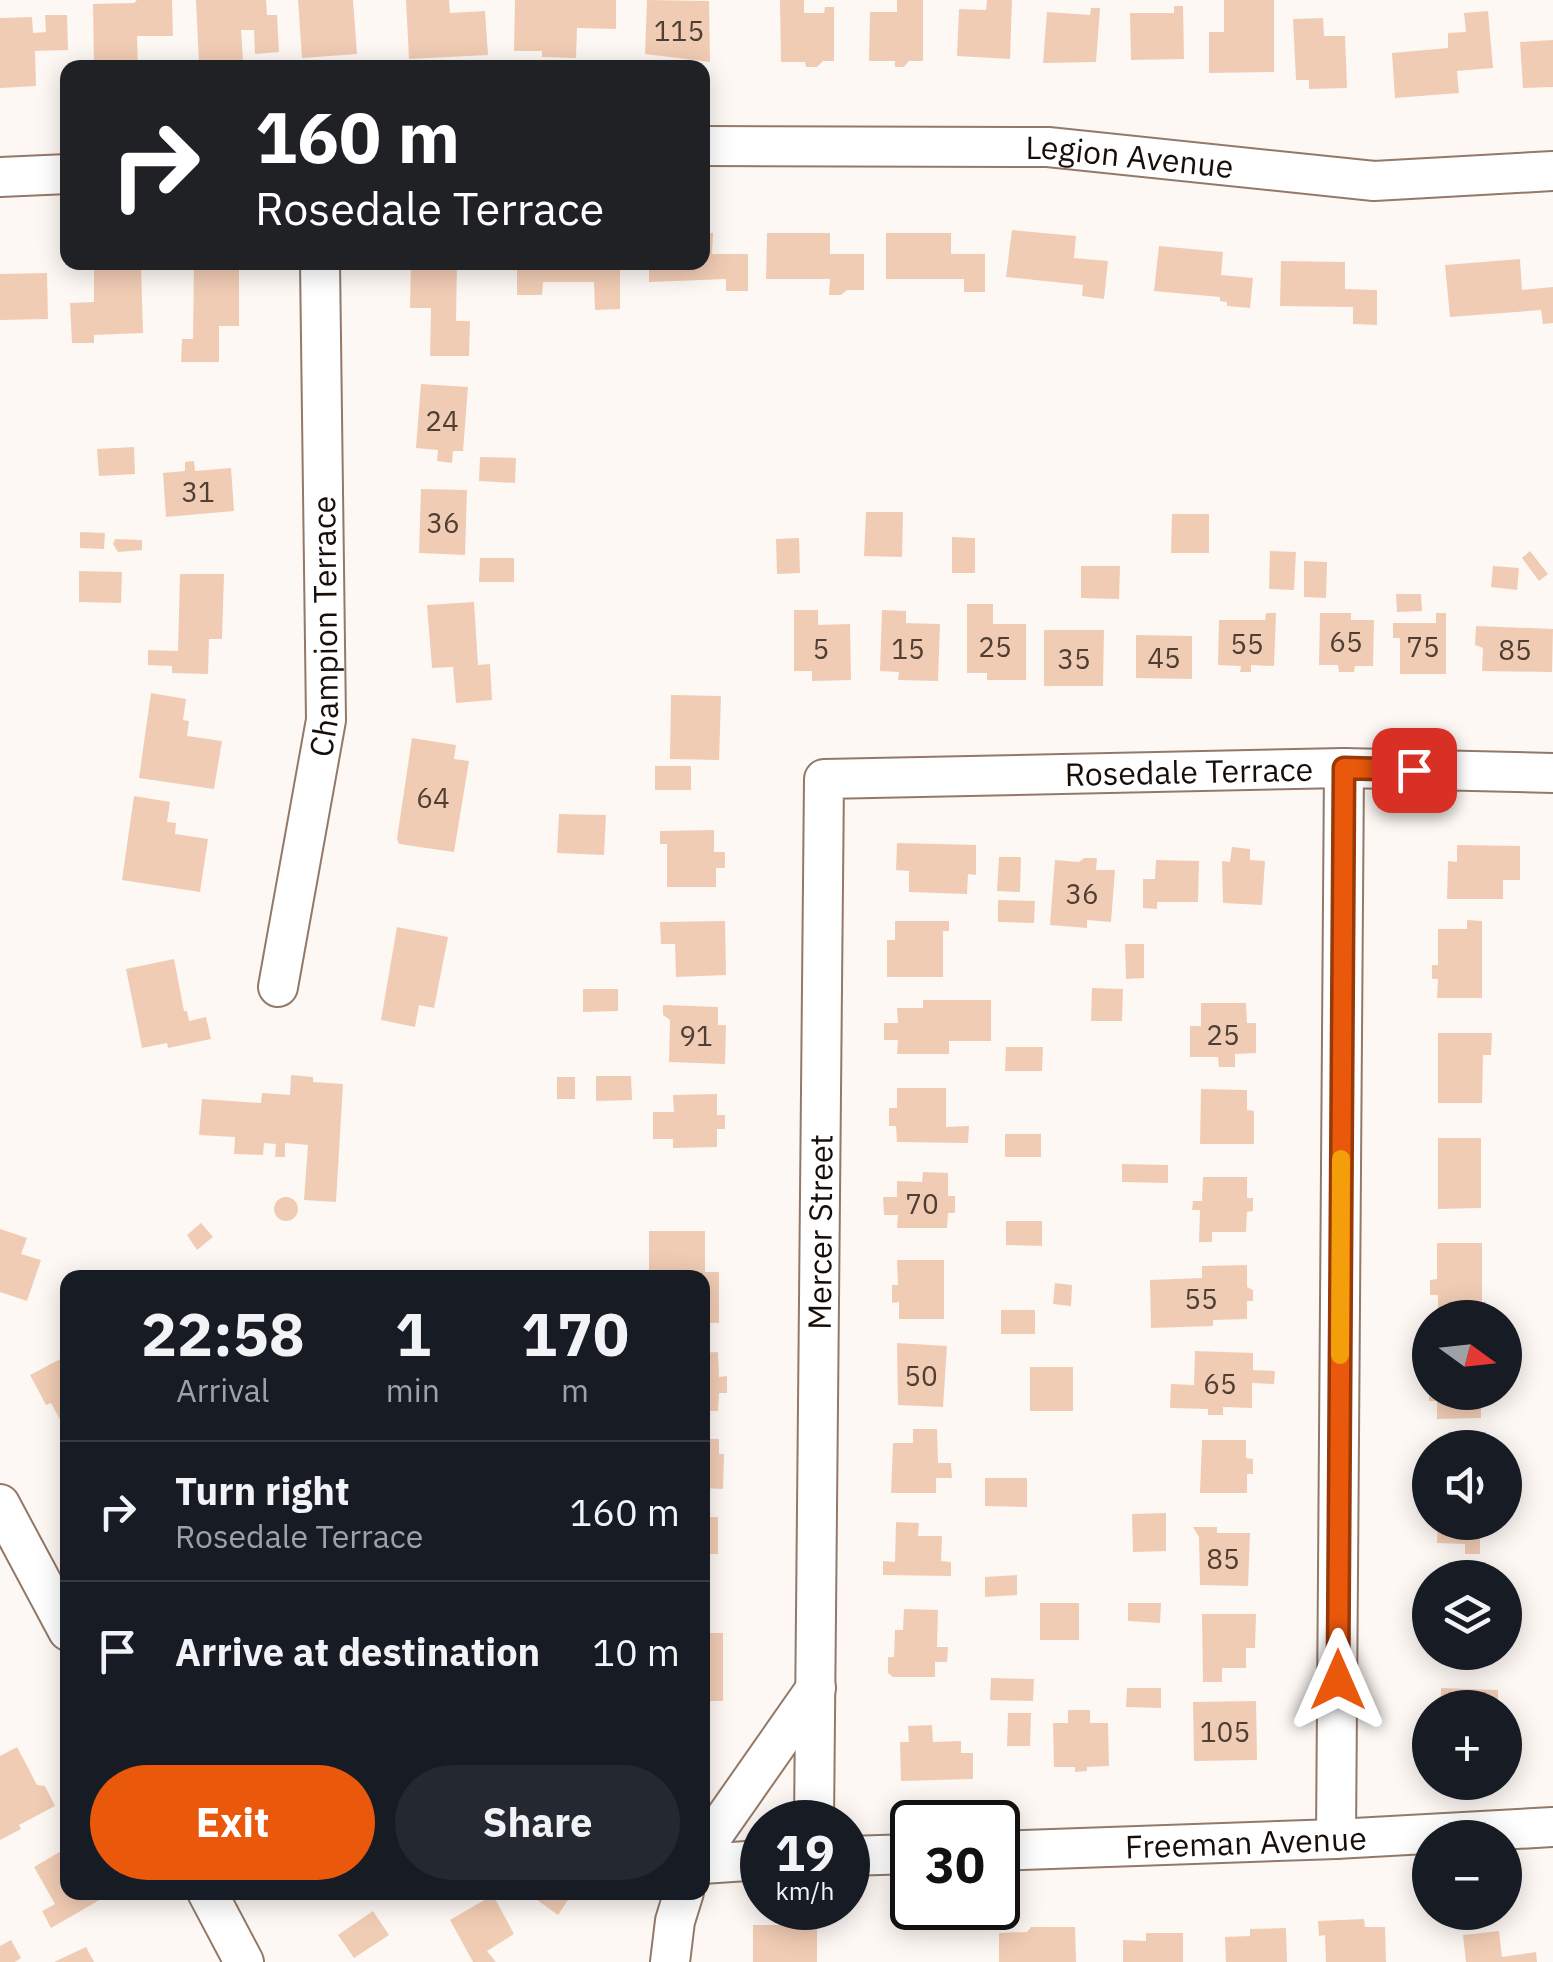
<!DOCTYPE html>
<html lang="en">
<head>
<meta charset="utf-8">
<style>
  :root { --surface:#171b24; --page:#242831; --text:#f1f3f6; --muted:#9ea1a6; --line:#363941; --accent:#ea580c }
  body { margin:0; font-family:"IBM Plex Sans",sans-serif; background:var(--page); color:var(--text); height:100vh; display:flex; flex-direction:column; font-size:38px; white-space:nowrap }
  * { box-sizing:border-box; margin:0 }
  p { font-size:32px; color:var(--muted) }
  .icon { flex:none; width:55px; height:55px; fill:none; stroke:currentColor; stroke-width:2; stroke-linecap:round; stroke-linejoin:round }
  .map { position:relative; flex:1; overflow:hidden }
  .sheet { position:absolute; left:60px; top:1270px; width:650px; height:630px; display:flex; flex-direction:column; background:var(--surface); border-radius:20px; box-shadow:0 5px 25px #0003 }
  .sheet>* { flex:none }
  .hud { position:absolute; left:60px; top:60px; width:650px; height:210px; border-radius:20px; box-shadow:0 5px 25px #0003; background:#202124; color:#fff; overflow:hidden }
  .needle { width:65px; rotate:105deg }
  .fabs { position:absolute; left:1412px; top:1300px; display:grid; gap:20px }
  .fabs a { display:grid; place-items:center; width:110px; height:110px; border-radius:50%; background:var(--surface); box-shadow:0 5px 25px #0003; font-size:50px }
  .speed { position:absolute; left:740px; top:1800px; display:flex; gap:20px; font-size:50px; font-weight:700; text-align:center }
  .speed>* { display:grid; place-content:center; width:130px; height:130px; border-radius:50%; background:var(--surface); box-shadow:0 5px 25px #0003; line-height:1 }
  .speed small { font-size:25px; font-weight:400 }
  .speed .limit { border:5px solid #111; border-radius:15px; background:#fff; color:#111 }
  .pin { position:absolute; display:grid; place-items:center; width:85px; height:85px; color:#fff; margin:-42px; border-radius:20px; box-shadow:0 5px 15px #0006 }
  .me { position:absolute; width:110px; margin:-55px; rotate:0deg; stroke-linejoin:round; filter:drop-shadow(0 0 8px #0008) }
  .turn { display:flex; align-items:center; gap:35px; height:210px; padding:0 30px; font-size:45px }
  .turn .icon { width:130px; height:130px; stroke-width:2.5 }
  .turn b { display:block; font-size:70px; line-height:85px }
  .eta { display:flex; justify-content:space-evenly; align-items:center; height:170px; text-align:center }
  .eta b { font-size:60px; font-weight:700; line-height:70px }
  .cta { display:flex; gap:20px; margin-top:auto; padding:20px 30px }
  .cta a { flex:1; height:115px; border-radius:60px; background:var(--accent); color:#fff; font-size:40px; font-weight:700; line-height:115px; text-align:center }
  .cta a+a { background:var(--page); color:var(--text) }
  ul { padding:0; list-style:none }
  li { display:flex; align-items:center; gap:30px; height:140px; padding:0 30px; border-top:2px solid var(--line) }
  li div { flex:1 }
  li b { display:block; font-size:38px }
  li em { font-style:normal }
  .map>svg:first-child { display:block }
  .building { fill:#f1ccb4 }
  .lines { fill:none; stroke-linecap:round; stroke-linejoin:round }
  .minor-casing { stroke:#927968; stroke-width:42 }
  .minor { stroke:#fff; stroke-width:38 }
  .route-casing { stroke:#983908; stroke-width:25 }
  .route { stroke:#ea580c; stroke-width:18 }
  .slow { stroke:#f59e0b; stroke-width:18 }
  .labels { text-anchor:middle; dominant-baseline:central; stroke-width:9; stroke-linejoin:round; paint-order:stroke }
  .number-label { font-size:28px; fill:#4e3e33 }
  .street-label { font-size:32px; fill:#170e08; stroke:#fff }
</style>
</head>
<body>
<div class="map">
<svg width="1553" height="1962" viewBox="0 0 1553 1962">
  <rect width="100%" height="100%" fill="#fdf8f4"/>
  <path class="building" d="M137,0h35l1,36h-36l1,32h-44l-1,-64 41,-1z
    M196,0h70l1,15h10l2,37 -24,2 -1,-24h-13l2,31 -44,2z
    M298,0h55l4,54 -55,4z
    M406,0h43l1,13 35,-2 3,44 -79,4z
    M515,0h101v29l-39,-1 -1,30 -34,-1v-6h-28z
    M647,0l62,1 1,61 -65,-8z
    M780,0h24v13h20l1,-6h9v54h-11l-6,6h-11l-1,-5h-24z
    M897,0h26v61h-14l-5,6h-9v-6h-26l1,-49h27z
    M987,0h25l-2,59 -53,-3 2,-47 27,1z
    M1224,0h50v72l-65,1v-41h15z
    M1174,6h9l1,53 -53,1 -1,-47h44z
    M1091,8h9l-4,54 -53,1 4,-51 43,3z
    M1488,11l5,57 -36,3 2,22 -64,5 -3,-45 56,-5v-15l18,-1 -2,-19z
    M45,15h22l1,35 -33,1 1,35 -36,2v-70l32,-1 1,16 13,-1z
    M1323,18l1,18h21l2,52 -38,1v-9h-13l-3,-61z
    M1553,40v47l-30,1 -3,-46z
    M1012,230l64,6 -2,22 34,3 -4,38 -22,-3 1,-11 -77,-8z
    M702,233h11l-1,21h36v37h-22v-12l-77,3v-20h53z
    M767,233h63v21h34v36h-17l-6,5h-12l1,-16h-64z
    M886,233h65v21h34v38h-21v-13h-78z
    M1159,246l64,6 -2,23 32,3 -3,30 -23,-2v-4l-7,-1v-4l-66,-6z
    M1520,259l2,31 31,-3v36l-10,1 -2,-14 -91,7 -5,-52z
    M1281,261l64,1v27l32,1v35l-24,-1v-17l-73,-1z
    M194,262h45v64h-20v36h-38l1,-23h11z
    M411,262h46l-1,59h14l-1,35h-39l1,-48h-21z
    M517,262h103v47l-25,1 -1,-28h-51l-1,13h-25z
    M141,267l2,66 -49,2v8h-22l-2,-40 24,-1v-34z
    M47,273l1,46 -48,1v-46z
    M421,384l47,3 -5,64h-10l-1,12 -15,-2 1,-11 -22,-2z
    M134,447l1,27 -36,2 -2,-27z
    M480,457l36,1 -1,25 -36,-2z
    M194,461l1,10 36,-3 3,43 -68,6 -3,-44 22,-2v-9z
    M421,489l46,1 -2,65 -46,-2z
    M866,512h37l-1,45 -38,-1z
    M1172,514h37v39h-38z
    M80,532l25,1 -1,16 -24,-1z
    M952,537l23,1v35h-23z
    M799,538l1,35 -23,1 -1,-35z
    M115,539l27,1v10l-24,2 -5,-8z
    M1270,551l26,1 -2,38 -25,-1z
    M1530,551l18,23 -9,7 -17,-23z
    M480,558h34v24h-35z
    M1304,561l23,1 -1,36 -22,-1z
    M1081,566h39l-1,33 -38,-1z
    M1493,566l26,2 -2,22 -26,-3z
    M79,571l43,1 -1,31 -42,-1z
    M180,574h44l-2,65h-13l-1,35 -36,-1v-7l-24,-1v-15l30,1z
    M1396,594h25l1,17 -25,1z
    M474,602l4,63 12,-1 2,36 -36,3 -3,-36 -21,1 -5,-63z
    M967,604h26v20h33v56h-39v-7h-20z
    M794,610h24v15l32,-1 1,56 -39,1v-10h-18z
    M882,610l24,1v12l34,1 -2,57 -40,-1 1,-8 -19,-1z
    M1266,613h10l-2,53 -23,-1v7h-11l1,-6 -23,-1 1,-45h46z
    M1320,613h31v7h23l-1,46h-18l-1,6h-15l-1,-7h-19z
    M1436,613h10v61h-46v-36h-7v-15h43z
    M1476,626l77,3 -1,43 -70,-1 1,-23 -8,-3z
    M1044,630h60l-1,56h-59z
    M1136,635l56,1v43l-56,-1z
    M151,693l35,6 -3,21 6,1 -2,15 35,5 -8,48 -75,-11z
    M671,695l50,1 -2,64 -49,-1z
    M412,738l44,7 -2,14 15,2 -15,91 -55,-8 -2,-5z
    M655,766h36v24h-36z
    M134,796l36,6 -3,20 9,1 -1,11 33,5 -8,53 -78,-12z
    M559,814l47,1 -2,40 -47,-2z
    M714,830v22h11v16h-9v19h-49v-43h-7v-13z
    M897,843l79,2v30l-8,-1 -1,20 -58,-2v-21l-13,-1z
    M1457,845l63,1v34h-17v19h-56l1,-38 9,1z
    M1232,847l18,2v11l15,1 -3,44 -39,-2 -1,-42 8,1z
    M999,857h22l-1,35 -23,-1z
    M1084,858h13l-1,12h19l-4,52 -24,-2v8l-37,-3 5,-65 24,2z
    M1156,860l43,1 -1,41h-41v7l-14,-1v-29h12z
    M998,900l37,1 -1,22 -36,-1z
    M1467,920l15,1v77h-45l1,-19h-6v-14h6v-36h29z
    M725,921l1,54 -50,2 -1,-33h-14l-1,-22z
    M895,921h54v10h-6v46h-56v-37h8z
    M397,927l51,10 -14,71 -15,-3 -4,22 -34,-7z
    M1125,944h19v34l-18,1z
    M174,959l10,52h3l2,10 17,-4 5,22 -43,9 -1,-5 -25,5 -16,-79z
    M1092,988l31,1 -1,32h-31z
    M583,989h35v22l-35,1z
    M923,1000h68v41h-42v13h-52l1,-14h-14v-17h14l-1,-15h26z
    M1201,1003h45l1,20h9v30l-21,1v13h-16l-1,-10h-28v-31h11z
    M663,1005l55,2v18h8l-1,39 -56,-2 1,-42 -7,-5z
    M1438,1033h54l-1,22h-8l-1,48h-44z
    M1006,1047h37l-1,24h-37z
    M291,1075l22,2v5l30,2 -7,118 -32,-2 4,-55 -23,-2v14h-10l1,-13 -12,-1 -1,12 -29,-1 1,-17 -36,-2 3,-36 59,4 1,-10 28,2z
    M596,1076h35l1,24 -36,1z
    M557,1077h18v22h-18z
    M897,1088h49v39l23,-1 -1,17 -71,-1 -1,-16h-7v-18h8z
    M1201,1089l46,1v20l7,1v33h-54z
    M717,1094v21h8v14h-8v18l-44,1v-9h-20v-27h21l-1,-17z
    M1005,1134h36v23h-36z
    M1438,1138h43v70l-43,1z
    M1122,1164l46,1v18l-46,-1z
    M923,1172l25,1v23h7v17h-7l-1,15h-50l1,-13h-14l-1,-18h14v-16l25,1z
    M1203,1177h44v21h6v13l-6,1 -1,20h-34v10h-13l1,-32h-8l1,-9h9z
    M274 1209a12 12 0 1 1 24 0a12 12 0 1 1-24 0Z
    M1006,1221h36v25l-36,-1z
    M201,1223l12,14 -16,13 -10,-15z
    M0,1229l27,9 -6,16 20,6 -14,41 -27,-9z
    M649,1231h56v41h14v51h-17v-45h-53z
    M1437,1243h45v70l-44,1v-19h-8v-15l7,-1z
    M897,1260h47v59h-45v-17l-7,1v-18h6z
    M1247,1265v22l6,3v11h-6v18l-34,1v6l-62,2 -1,-48 52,-2v-12z
    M1055,1283l17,2 -1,21 -18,-2z
    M1001,1310h34v24h-34z
    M897,1343l50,3 -4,61 -45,-2z
    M1195,1351l58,2v17l22,1 -1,13 -22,-1v25l-29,-1v8h-15v-6l-38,-1 1,-24 23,1z
    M718,1352l1,25 8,-1v17h-8l-1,18h-16v-58z
    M68,1355v79l-17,-31 -5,2 -16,-30z
    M1030,1367h43v44h-43z
    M1429,1392h52v26l-44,1v-18h-8z
    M913,1429h24l1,34h13l1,15h-16v15h-45l2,-50h20z
    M702,1439h17v15h5l-1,35 -21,-1z
    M1202,1440h44v18l7,1v15h-6v19h-47z
    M985,1478h42v29l-42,-1z
    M1166,1513v38l-33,1 -1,-38z
    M702,1517h16v37h-12v26h-4z
    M896,1522l23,1 -1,13h24l-1,25 10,1v14l-68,-1v-14l12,1z
    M1438,1522h42v32h-15v-10l-28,-1z
    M1193,1527h24v6h33l-2,53 -48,-1 -1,-48z
    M1499,1569v9h-50l-1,-8z
    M1017,1575v20l-32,2v-20z
    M1040,1603h39v37h-39z
    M1128,1603h33l-1,20 -32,-2z
    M904,1609l34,1 -1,37h11l-1,15h-12v15h-42l-5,-4v-16h6l1,-27h8z
    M1202,1614h54l-1,34h-9v20h-24v14h-19z
    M702,1633h21v68h-21z
    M991,1678l43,1 -1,22 -43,-1z
    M1127,1688h34v20l-35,-1z
    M1441,1688l57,2v18h-57z
    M1256,1701l1,59 -63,1 -1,-59z
    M1068,1710h22v13h18l1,43 -22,1v4l-12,1v-5h-21l-1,-44h15z
    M1008,1713h23l-1,33h-23z
    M932,1725l1,17 28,-1v12h12v26l-72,2 -1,-39h9l-1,-16z
    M17,1747l20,38 8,1 10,20 -36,19 2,4 -21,11v-84z
    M68,1847v45h32l3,6 -52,30 -9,-17 13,-7 -21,-37z
    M526,1892h54l-5,8h-7l-10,15z
    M493,1895l21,39 -27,17 9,11h-23l-23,-42z
    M373,1911l16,24 -35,23 -16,-23z
    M1364,1919l1,8h20l1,35h-60l-1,-27 -6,1 -1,-15z
    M753,1925h64v37h-64z
    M1031,1927h44l1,35h-77v-29l28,-1z
    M1286,1928l1,34h-61l-1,-25 25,-1v-7z
    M1499,1931l3,26 34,-5 1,10h-71l-3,-27z
    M1146,1933h37v29h-60v-22l23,1z
    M11,1940l10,18 -6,4h-15v-16z
    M86,1947l8,15h-40z"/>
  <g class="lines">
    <defs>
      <g id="minor">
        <path id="s1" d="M702,146l346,1 326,34 179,-10"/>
        <path d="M0,177l68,-3"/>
        <path id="s2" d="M278,987l48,-267 -6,-458"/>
        <path d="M0,1504l68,127"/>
        <path id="s3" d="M814,1822l10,-1043 520,-11 209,5"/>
        <path d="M1336,1839l8,-1071"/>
        <path d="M702,1851l114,-163"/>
        <path id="s4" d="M998,1851l338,-12 217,-12"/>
        <path d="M848,1856l64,-2"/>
        <path d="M702,1864l60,-4"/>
        <path d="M207,1892l37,70"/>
        <path d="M670,1962l5,-41 9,-29"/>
      </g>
    </defs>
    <use href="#minor" class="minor-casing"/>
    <use href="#minor" class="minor"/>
  </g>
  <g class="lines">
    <defs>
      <path id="route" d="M1338,1680l6,-912 70,2"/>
    </defs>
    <use href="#route" class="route-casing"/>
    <use href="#route" class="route"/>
    <path class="slow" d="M1340,1355l1,-196"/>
  </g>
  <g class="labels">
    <g class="number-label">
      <text x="679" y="30">115</text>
      <text x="442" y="420">24</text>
      <text x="198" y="491">31</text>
      <text x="443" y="522">36</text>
      <text x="1346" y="641">65</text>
      <text x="1247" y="643">55</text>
      <text x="995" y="646">25</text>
      <text x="1423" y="646">75</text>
      <text x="821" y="648">5</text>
      <text x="908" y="648">15</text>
      <text x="1515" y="649">85</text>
      <text x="1164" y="657">45</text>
      <text x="1074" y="658">35</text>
      <text x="433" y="797">64</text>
      <text x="1082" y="893">36</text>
      <text x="1223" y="1034">25</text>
      <text x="696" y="1035">91</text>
      <text x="922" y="1203">70</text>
      <text x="1201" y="1298">55</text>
      <text x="921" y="1375">50</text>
      <text x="1220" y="1383">65</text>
      <text x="1223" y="1558">85</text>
      <text x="1225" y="1731">105</text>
    </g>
    <g class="street-label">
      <text stroke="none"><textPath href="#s1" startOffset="428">Legion Avenue</textPath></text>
      <text stroke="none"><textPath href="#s2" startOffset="365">Champion Terrace</textPath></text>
      <text stroke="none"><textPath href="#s3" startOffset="1408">Rosedale Terrace</textPath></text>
      <text stroke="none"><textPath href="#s3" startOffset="590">Mercer Street</textPath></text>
      <text stroke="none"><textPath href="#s4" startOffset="248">Freeman Avenue</textPath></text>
    </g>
  </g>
</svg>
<div class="fabs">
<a><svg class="needle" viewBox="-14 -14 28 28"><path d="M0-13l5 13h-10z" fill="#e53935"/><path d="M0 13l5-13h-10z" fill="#9ea1a6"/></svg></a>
<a><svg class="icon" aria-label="sound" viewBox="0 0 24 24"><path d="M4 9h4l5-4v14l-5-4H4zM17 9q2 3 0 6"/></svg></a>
<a><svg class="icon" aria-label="layers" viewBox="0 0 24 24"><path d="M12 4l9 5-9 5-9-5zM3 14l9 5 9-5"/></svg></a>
<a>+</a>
<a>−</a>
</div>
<div class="speed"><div>19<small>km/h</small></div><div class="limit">30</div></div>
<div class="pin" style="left:1414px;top:770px;background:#d93025"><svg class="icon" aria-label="arrive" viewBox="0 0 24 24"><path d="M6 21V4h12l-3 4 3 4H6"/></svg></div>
<svg class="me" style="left:1338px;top:1680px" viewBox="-20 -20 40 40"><path d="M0-17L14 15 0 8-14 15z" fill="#ea580c" stroke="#fff" stroke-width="4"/></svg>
<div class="hud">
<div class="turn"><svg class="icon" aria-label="right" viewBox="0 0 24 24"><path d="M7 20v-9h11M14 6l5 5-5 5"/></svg><div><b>160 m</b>Rosedale Terrace</div></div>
</div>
<section class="sheet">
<div class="eta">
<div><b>22:58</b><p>Arrival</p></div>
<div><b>1</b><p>min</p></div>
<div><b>170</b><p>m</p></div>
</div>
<ul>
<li><svg class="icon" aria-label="right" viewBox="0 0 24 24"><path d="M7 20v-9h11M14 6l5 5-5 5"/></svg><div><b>Turn right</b><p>Rosedale Terrace</p></div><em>160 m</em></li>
<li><svg class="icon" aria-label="arrive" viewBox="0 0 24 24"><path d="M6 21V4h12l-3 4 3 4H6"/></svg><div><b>Arrive at destination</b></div><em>10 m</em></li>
</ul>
<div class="cta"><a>Exit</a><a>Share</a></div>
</section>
</div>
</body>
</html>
